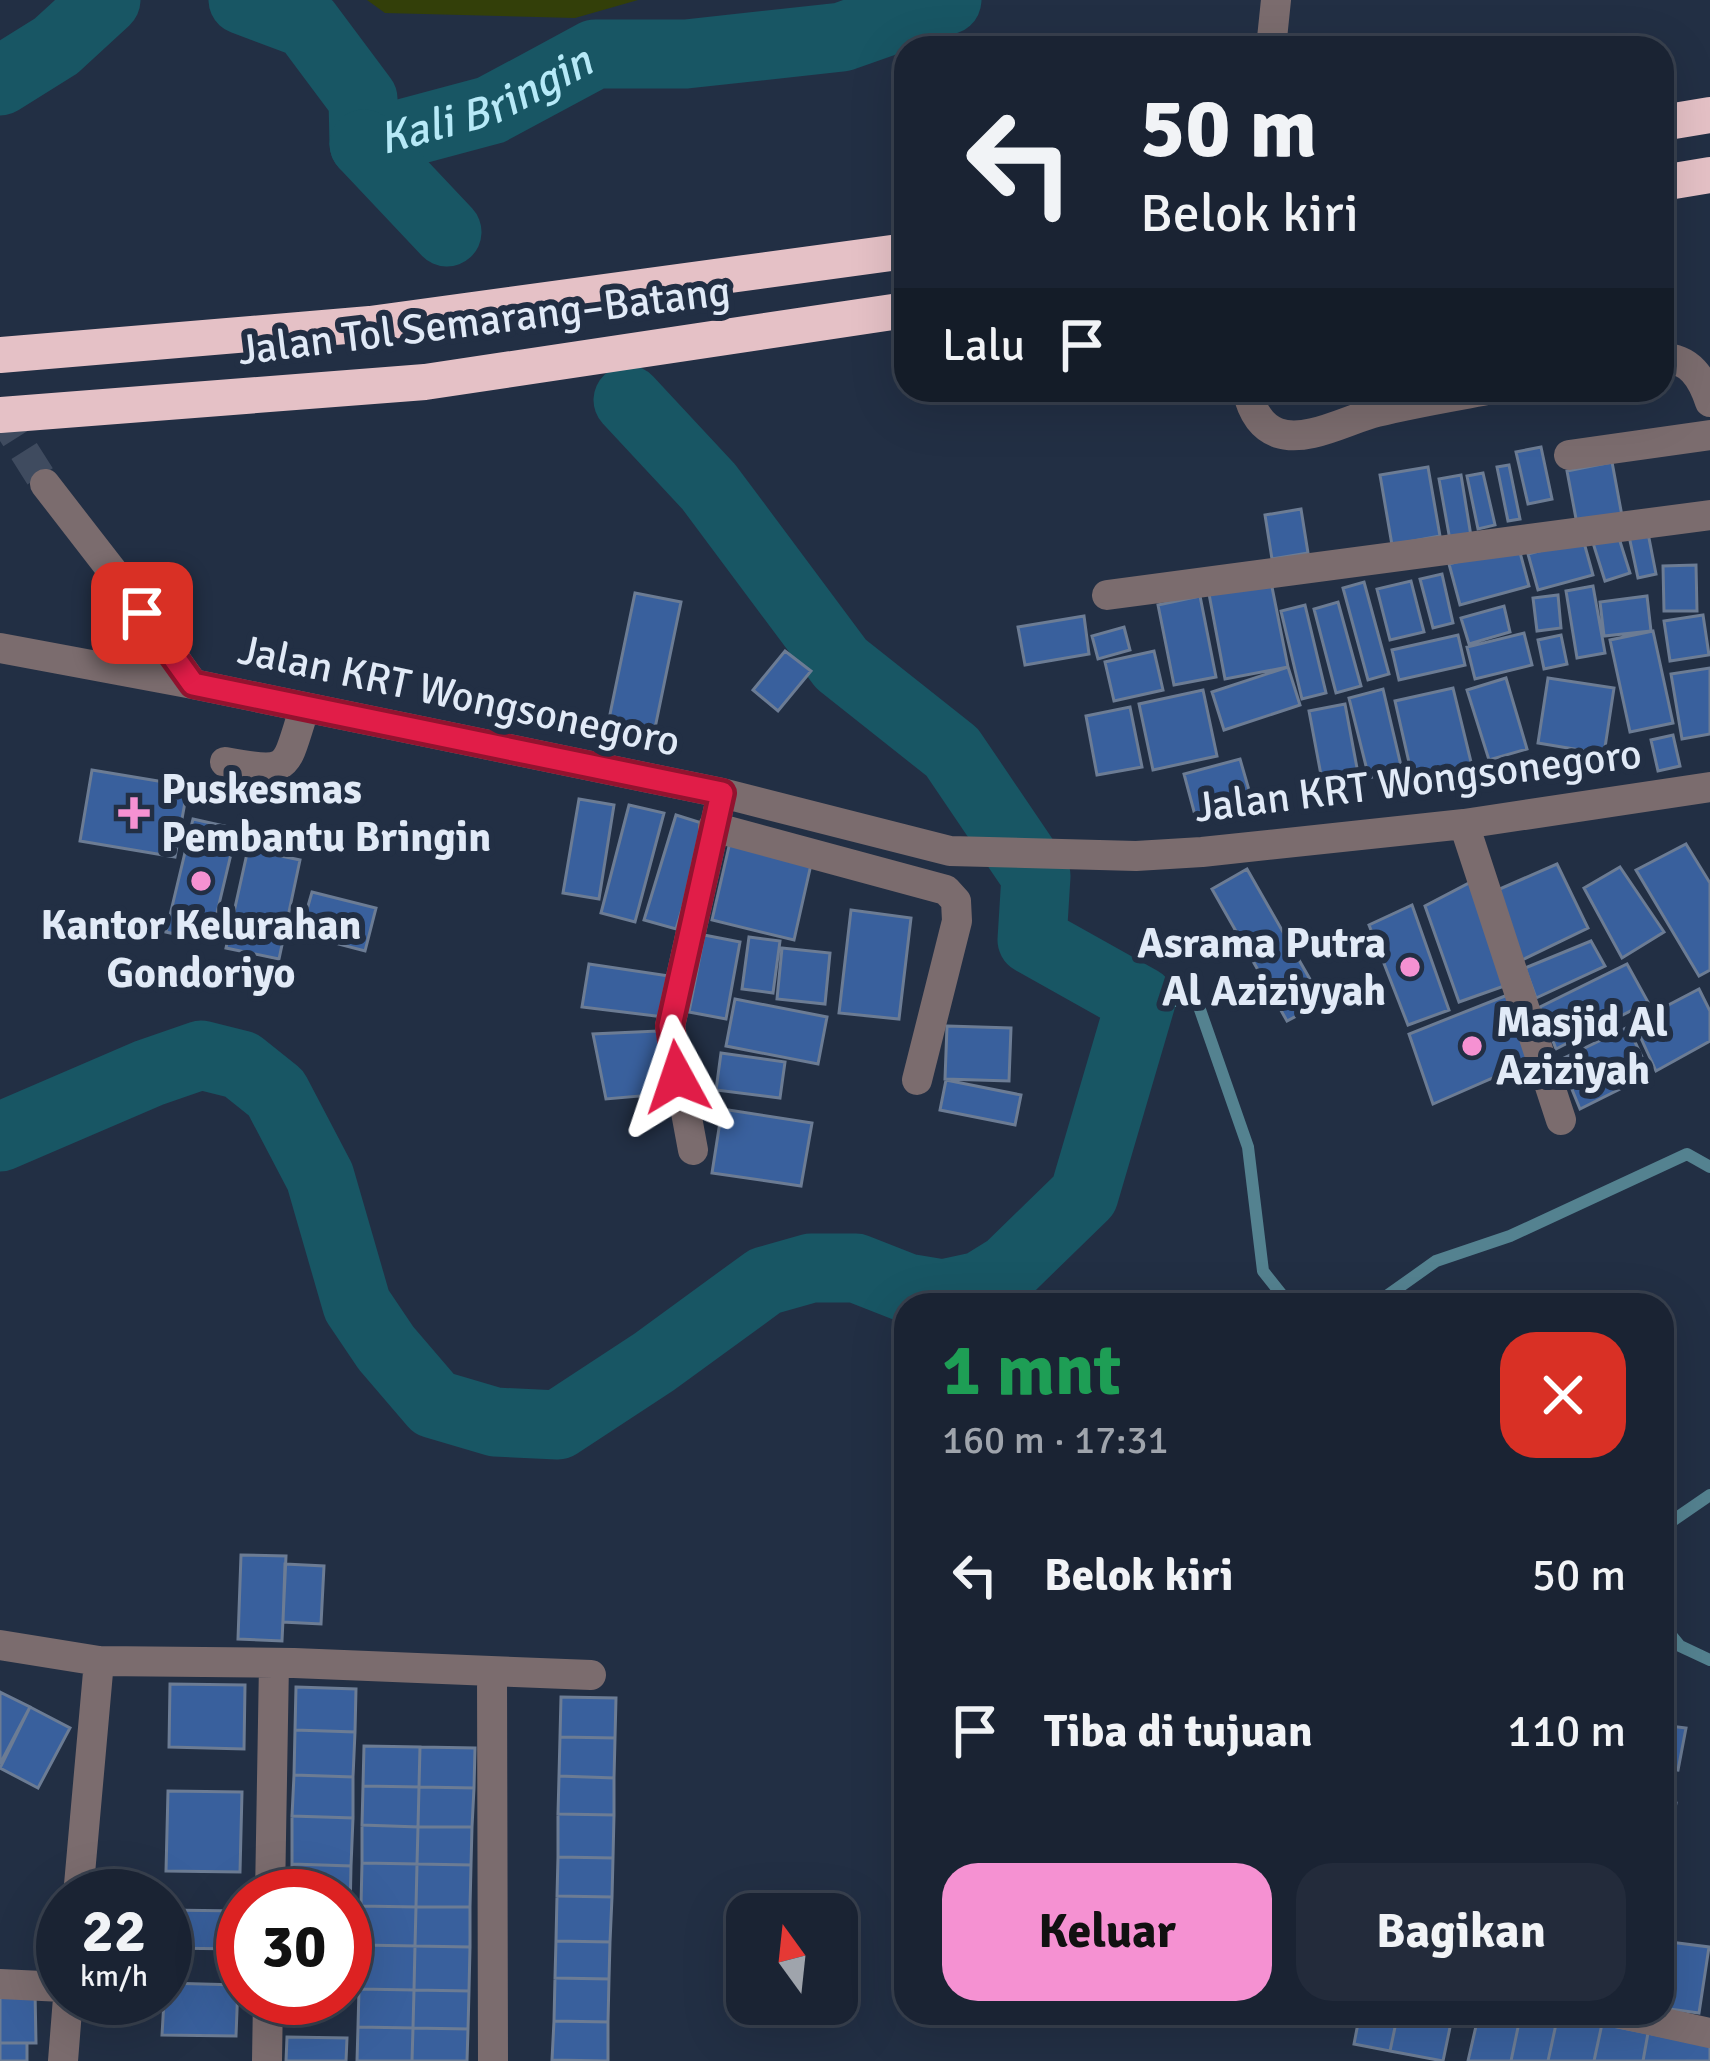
<!DOCTYPE html>
<html lang="id">
<head>
<meta charset="utf-8">
<style>
  :root { --surface:#1a2333; --page:#232b3b; --text:#f1f3f6; --muted:#9fa4ac; --line:#38404e; --accent:#f591d2 }
  body { margin:0; font-family:Signika,sans-serif; background:var(--page); color:var(--text); height:100vh; display:flex; flex-direction:column; font-size:45px; white-space:nowrap }
  * { box-sizing:border-box; margin:0 }
  p { font-size:39px; color:var(--muted) }
  .icon { flex:none; width:66px; height:66px; fill:none; stroke:currentColor; stroke-width:2; stroke-linecap:round; stroke-linejoin:round }
  .map { position:relative; flex:1; overflow:hidden }
  .drawer { position:absolute; left:894px; top:1293px; width:780px; height:732px; display:flex; flex-direction:column; background:var(--surface); border-radius:36px; box-shadow:0 12px 48px #0002,0 0 0 3px var(--line) }
  .drawer>* { flex:none }
  .top-card { position:absolute; left:894px; top:36px; width:780px; height:366px; border-radius:36px; box-shadow:0 12px 48px #0002,0 0 0 3px var(--line); background:#1a2333; color:var(--text); overflow:hidden }
  .needle { width:78px; rotate:345deg }
  .fabs { position:absolute; left:726px; top:1893px; display:grid; gap:24px }
  .fabs a { display:grid; place-items:center; width:132px; height:132px; border-radius:24px; background:var(--surface); box-shadow:0 12px 48px #0002,0 0 0 3px var(--line); font-size:60px }
  .speed { position:absolute; left:36px; top:1869px; display:flex; gap:24px; font-size:60px; font-weight:700; text-align:center }
  .speed>* { display:grid; place-content:center; width:156px; height:156px; border-radius:50%; background:var(--surface); box-shadow:0 12px 48px #0002,0 0 0 3px var(--line); line-height:1 }
  .speed small { font-size:30px; font-weight:400 }
  .speed .limit { border:18px solid #d22; background:#fff; color:#111 }
  .pin { position:absolute; display:grid; place-items:center; width:102px; height:102px; color:#fff; margin:-51px; border-radius:24px; box-shadow:0 6px 18px #0006 }
  .me { position:absolute; width:132px; margin:-66px; rotate:355deg; stroke-linejoin:round; filter:drop-shadow(0 0 9px #0008) }
  .turn { display:flex; align-items:center; gap:42px; height:252px; padding:0 48px; font-size:54px }
  .turn .icon { width:156px; height:156px; stroke-width:2.5 }
  .turn b { display:block; font-size:84px; line-height:102px }
  .then { display:flex; align-items:center; height:114px; padding:0 48px; background:#0003; gap:24px; font-size:45px }
  .round { display:grid; place-items:center; flex:none; width:126px; height:126px; border-radius:36px; background:var(--page) }
  .summary { display:flex; align-items:center; justify-content:space-between; height:204px; padding:0 48px }
  h1 { font-size:72px; font-weight:700; line-height:90px; color:#1e9e55 }
  .action { display:flex; gap:24px; margin-top:auto; padding:24px 48px }
  .action a { flex:1; height:138px; border-radius:36px; background:var(--accent); color:#111; font-size:48px; font-weight:700; line-height:138px; text-align:center }
  .action a+a { background:var(--page); color:var(--text) }
  ul { padding:0; list-style:none }
  li { display:flex; align-items:center; gap:36px; height:156px; padding:0 48px }
  li div { flex:1 }
  li b { display:block; font-size:45px }
  li em { font-style:normal }
  .map>svg:first-child { display:block }
  .green { fill:#333f09 }
  .lines { fill:none; stroke-linecap:round; stroke-linejoin:round }
  .stream { stroke:#548290; stroke-width:12 }
  .river { stroke:#185664; stroke-width:69 }
  .building { fill:#39609d; stroke:#6c7c94; stroke-width:3 }
  .minor-tunnel { stroke:#3f4b5f; stroke-width:30; stroke-dasharray:30 15; stroke-linecap:butt }
  .minor { stroke:#7b6c6e; stroke-width:30 }
  .highway { stroke:#e5c1c6; stroke-width:36 }
  .route-casing { stroke:#92132f; stroke-width:30 }
  .route { stroke:#e11d48; stroke-width:21 }
  .poi-dot { fill:#f591d2; stroke:#222f44; stroke-width:4.5 }
  .labels { text-anchor:middle; dominant-baseline:central; stroke-width:12; stroke-linejoin:round; paint-order:stroke }
  .street-label { font-size:42px; fill:#e1eaf7; stroke:#222f44 }
  .poi-label { font-size:42px; font-weight:bold; fill:#e1eaf7; stroke:#222f44; text-anchor:start }
  .water-label { font-size:45px; font-style:italic; fill:#b6e9f7; stroke:#222f44 }
</style>
</head>
<body>
<div class="map">
<svg width="1710" height="2061" viewBox="0 0 1710 2061">
  <rect width="100%" height="100%" fill="#222f44"/>
  <path class="green" d="M367,0h271l-63,18 -190,-5z"/>
  <g class="lines">
    <path class="stream" d="M1141,1001h56l51,146 15,124 27,34
      M1374,1305l62,-44 74,-25 177,-82 23,13
      M1662,1528l48,-33
      M1662,1624l18,22 30,14"/>
    <g class="river">
      <path id="s1" d="M243,0l64,24 56,75 1,45 127,-34 104,-56h91l156,-17 105,-37"/>
      <path d="M0,81l56,-35 50,-46"/>
      <path d="M364,144l83,88"/>
      <path d="M0,1137l149,-64 52,-18 40,10 35,28 44,84 37,128 29,43 48,56 61,18 63,3 96,-63 111,-81 46,-13h45l51,20 36,6 37,-8 29,-18 75,-73 57,-194 -109,-61 4,-64 -84,-124 -111,-88 -132,-177 -81,-87"/>
    </g>
  </g>
  <path class="building" d="M1541,447l11,52 -24,5 -12,-52z
    M1612,462l10,54 -45,8 -10,-53z
    M1509,465l11,54 -12,2 -11,-54z
    M1428,467l12,69 -48,9 -12,-70z
    M1483,473l12,52 -17,4 -11,-53z
    M1461,475l10,61 -21,4 -11,-61z
    M1301,509l7,44 -36,6 -7,-44z
    M1648,533l8,41 -18,4 -9,-42z
    M1618,535l12,38 -25,8 -12,-38z
    M1583,539l10,36 -55,15 -10,-36z
    M1518,545l11,41 -69,19 -11,-41z
    M1696,565l1,46h-33l-1,-45z
    M1442,574l11,49 -20,5 -13,-49z
    M1411,581l13,51 -34,8 -13,-51z
    M1271,582l17,85 -63,12 -16,-85z
    M1364,582l25,92 -21,6 -25,-92z
    M1593,586l12,67 -28,5 -11,-67z
    M635,593l46,9 -26,126 -46,-9z
    M1558,595l3,33 -24,3 -4,-33z
    M1200,596l16,81 -42,8 -16,-80z
    M1647,596l4,35 -47,5 -4,-34z
    M1338,602l23,84 -25,7 -22,-84z
    M1305,605l21,88 -24,6 -21,-88z
    M1504,606l6,26 -41,12 -8,-26z
    M1703,615l6,40 -39,6 -6,-40z
    M1084,616l5,38 -64,11 -7,-38z
    M1124,627l6,23 -32,9 -6,-23z
    M1653,631l20,92 -43,9 -20,-92z
    M1524,633l8,32 -57,14 -8,-32z
    M1458,635l7,30 -66,15 -7,-30z
    M1561,635l6,29 -23,5 -6,-29z
    M785,651l26,20 -33,40 -25,-21z
    M1154,651l9,39 -49,11 -9,-39z
    M1288,667l12,38 -76,25 -12,-38z
    M1710,668v66l-28,5 -11,-65z
    M1506,678l21,71 -38,11 -22,-70z
    M1548,678l66,10 -10,66 -66,-11z
    M1453,688l19,78 -59,14 -18,-79z
    M1383,689l19,81 -33,8 -20,-80z
    M1203,690l14,66 -64,14 -14,-66z
    M1345,704l15,80 -36,7 -15,-80z
    M1130,707l12,60 -45,8 -11,-59z
    M1673,735l7,31 -22,5 -7,-31z
    M1240,759l13,45 -57,15 -12,-45z
    M92,770l96,16 -13,71 -95,-16z
    M579,799l35,6 -15,94 -36,-6z
    M629,805l35,8 -29,109 -34,-9z
    M676,815l32,10 -32,104 -32,-9z
    M193,819l44,10 -27,113 -44,-10z
    M730,842l82,18 -18,80 -82,-20z
    M1686,844l24,39v87l-11,6 -63,-106z
    M248,849l52,11 -21,99 -53,-11z
    M1557,864l31,64 -66,32 -27,-69z
    M1620,867l44,65 -42,26 -38,-70z
    M1247,869l76,133 -36,19 -75,-132z
    M1471,882l36,103 -48,17 -34,-96z
    M312,892l64,16 -11,43 -65,-17z
    M1412,905l37,105 -41,15 -39,-100z
    M851,910l60,8 -12,101 -60,-6z
    M704,935l36,7 -14,77 -37,-7z
    M749,937l31,4 -7,52 -31,-4z
    M1591,941l14,25 -69,32 -11,-30z
    M782,948l48,5 -5,51 -48,-5z
    M589,964l80,12 -5,41 -82,-10z
    M1627,964l21,38 -92,47 -16,-42z
    M1699,989l11,22v30l-54,30 -22,-48z
    M1510,994l26,65 -103,45 -24,-70z
    M735,999l92,18 -9,47 -92,-18z
    M947,1026l64,2 -2,53 -64,-2z
    M1628,1027l22,47 -70,35 -20,-49z
    M658,1031l17,62 -69,6 -13,-65z
    M721,1053l64,9 -5,36 -64,-8z
    M946,1080l75,15 -6,30 -75,-15z
    M722,1109l90,14 -11,63 -89,-13z
    M241,1555l45,1 -4,85 -44,-2z
    M285,1564l39,2 -3,58 -38,-2z
    M170,1684l75,1 -1,64 -75,-2z
    M296,1687l60,2 -1,43 -60,-2z
    M0,1692l30,15 -30,57z
    M561,1697l55,1 -1,40 -55,-1z
    M30,1707l40,21 -32,60 -38,-20z
    M1662,1725l24,3 -8,42 -9,-1 -4,24z
    M295,1730l60,2 -2,45 -59,-2z
    M560,1737l55,1 -1,40 -55,-2z
    M364,1746l56,1 -1,40 -56,-1z
    M420,1747l55,1 -1,40 -55,-1z
    M294,1775l59,2v41l-61,-2z
    M559,1776l55,2v37l-56,-1z
    M363,1786l56,1 -1,40 -56,-2z
    M419,1787l55,1 -2,39h-54z
    M168,1791l74,1 -2,80 -74,-1z
    M1662,1793l2,8 12,2 -6,32 -8,-2z
    M558,1814l56,1 -1,43 -55,-1z
    M292,1816l61,2 -2,48 -59,-2z
    M362,1825l56,2 -1,37 -55,-1z
    M418,1827h54l-1,38 -54,-1z
    M558,1857l55,1 -1,39 -55,-1z
    M362,1863l55,1 -1,43 -55,-1z
    M292,1864l59,2 -1,49h-5v-19h-54z
    M417,1864l54,1 -1,42h-54z
    M557,1896l55,1 -2,45 -54,-1z
    M361,1906l55,1 -1,39 -55,-1z
    M416,1907h54v40l-55,-1z
    M165,1910l75,1 -1,38 -74,-1z
    M556,1941l54,1 -1,37 -54,-1z
    M1662,1941l47,6 -10,66 -37,-5z
    M360,1945l55,1 -1,44 -55,-1z
    M415,1946l55,1 -1,44 -55,-1z
    M555,1978l54,1 -1,43 -54,-1z
    M165,1983l73,2 -2,51 -74,-1z
    M359,1989l55,1 -1,38 -55,-1z
    M414,1990l55,1 -1,38 -55,-1z
    M35,1991l1,52h-36v-51z
    M1360,2013h38l-8,38 -36,-7z
    M1398,2013h55l-10,48 -53,-10z
    M1479,2013h42l-10,48h-43z
    M1521,2013l37,2 -10,46h-37z
    M1558,2015l44,9 -8,37h-46z
    M554,2021l54,1v39l-56,-1z
    M1602,2024l46,9 -5,28h-49z
    M358,2027l55,1 -1,33h-55z
    M413,2028l55,1 -1,32h-55z
    M1648,2033l62,13v15h-67z
    M287,2037l60,1 -1,23h-60z
    M0,2043h27v18h-27z"/>
  <g class="lines">
    <path class="minor-tunnel" d="M0,413l45,71"/>
    <path class="minor" d="M1271,48l5,-48
      M1662,358c28,0 40,20 48,44
      M1247,390c4,18 12,36 31,43 30,10 70,-14 99,-21 36,-9 73,-15 110,-22
      M1569,455l141,-20
      M45,484l72,93 76,107 529,109 228,58 186,5 66,-4 262,-28 246,-37
      M1107,595l603,-80
      M0,648l193,36
      M225,762c69,13 59,6 80,-55
      M1464,824l97,296
      M713,827l233,63 10,11 1,20 -40,159
      M693,1150l-23,-124 48,-215
      M0,1645l99,16 195,2 297,12
      M492,1673l1,388
      M78,1896l21,-235
      M270,1896l4,-233
      M0,1984l63,3
      M1618,2013l92,20
      M63,2061l5,-63
      M267,2061l1,-63"/>
    <path class="highway" d="M1662,123l48,-8
      M1662,183l48,-8
      M0,355l370,-31 536,-73
      M0,415l425,-33 481,-72"/>
  </g>
  <g class="lines">
    <defs>
      <path id="route" d="M142,613l51,71 529,109 -52,233 7,51"/>
    </defs>
    <use href="#route" class="route-casing"/>
    <use href="#route" class="route"/>
  </g>
  <g class="poi-dot">
    <path d="M128 795h12v12h12v12h-12v12h-12v-12h-12v-12h12z"/>
    <circle cx="201" cy="881" r="12"/>
    <circle cx="1410" cy="967" r="12"/>
    <circle cx="1472" cy="1046" r="12"/>
  </g>
  <g class="labels">
    <g class="street-label">
      <text transform="translate(484 321) rotate(-7)">Jalan Tol Semarang–Batang</text>
      <text transform="translate(459 696) rotate(12)">Jalan KRT Wongsonegoro</text>
      <text transform="translate(1418 781) rotate(-7)">Jalan KRT Wongsonegoro</text>
    </g>
    <g class="poi-label">
      <text x="161" y="789">Puskesmas<tspan x="161" dy="48">Pembantu Bringin</tspan></text>
      <text x="201" y="925" text-anchor="middle">Kantor Kelurahan<tspan x="201" dy="48">Gondoriyo</tspan></text>
      <text x="1386" y="943" text-anchor="end">Asrama Putra<tspan x="1386" dy="48">Al Aziziyyah</tspan></text>
      <text x="1496" y="1022">Masjid Al<tspan x="1496" dy="48">Aziziyah</tspan></text>
    </g>
    <g class="water-label">
      <text stroke="none"><textPath href="#s1" startOffset="336">Kali Bringin</textPath></text>
    </g>
  </g>
</svg>
<div class="fabs">
<a><svg class="needle" viewBox="-14 -14 28 28"><path d="M0-13l5 13h-10z" fill="#e53935"/><path d="M0 13l5-13h-10z" fill="#9fa4ac"/></svg></a>
</div>
<div class="speed"><div>22<small>km/h</small></div><div class="limit">30</div></div>
<div class="pin" style="left:142px;top:613px;background:#d93025"><svg class="icon" aria-label="arrive" viewBox="0 0 24 24"><path d="M6 21V4h12l-3 4 3 4H6"/></svg></div>
<svg class="me" style="left:677px;top:1077px" viewBox="-20 -20 40 40"><path d="M0-17L14 15 0 8-14 15z" fill="#e11d48" stroke="#fff" stroke-width="4"/></svg>
<div class="top-card">
<div class="turn"><svg class="icon" aria-label="left" viewBox="0 0 24 24"><path d="M17 20v-9H6M10 6l-5 5 5 5"/></svg><div><b>50 m</b>Belok kiri</div></div>
<div class="then">Lalu<svg class="icon" aria-label="arrive" viewBox="0 0 24 24"><path d="M6 21V4h12l-3 4 3 4H6"/></svg></div>
</div>
<section class="drawer">
<div class="summary"><div><h1>1 mnt</h1><p>160 m · 17:31</p></div><a class="round" style="background:#d93025;color:#fff"><svg class="icon" aria-label="close" viewBox="0 0 24 24"><path d="M6 6l12 12M18 6L6 18"/></svg></a></div>
<ul>
<li><svg class="icon" aria-label="left" viewBox="0 0 24 24"><path d="M17 20v-9H6M10 6l-5 5 5 5"/></svg><div><b>Belok kiri</b></div><em>50 m</em></li>
<li><svg class="icon" aria-label="arrive" viewBox="0 0 24 24"><path d="M6 21V4h12l-3 4 3 4H6"/></svg><div><b>Tiba di tujuan</b></div><em>110 m</em></li>
</ul>
<div class="action"><a>Keluar</a><a>Bagikan</a></div>
</section>
</div>
</body>
</html>
